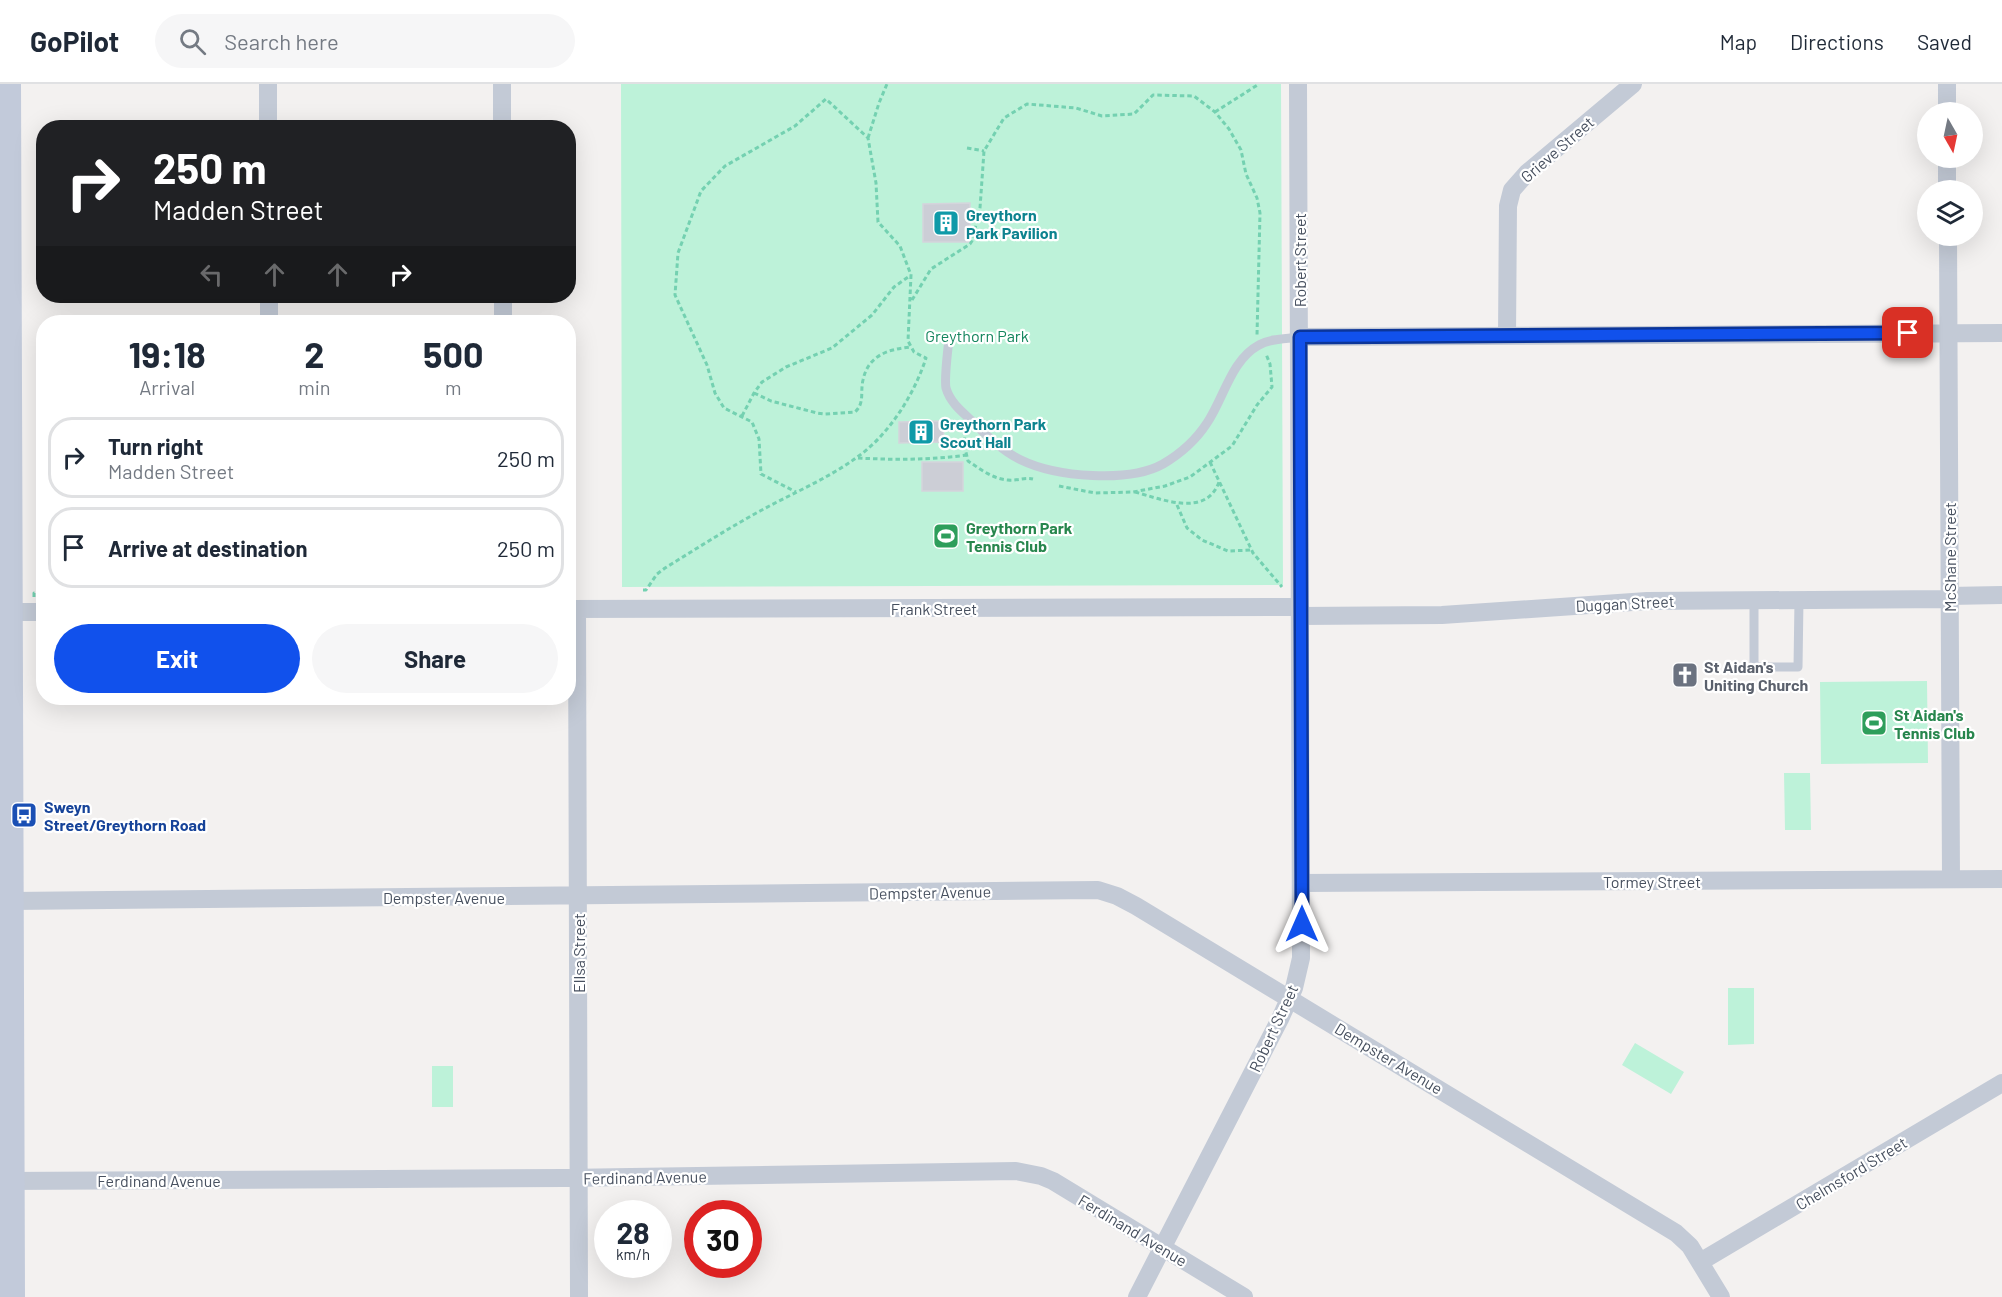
<!DOCTYPE html>
<html lang="en">
<head>
<meta charset="utf-8">
<style>
  :root { --surface:#fff; --page:#f6f6f7; --text:#1f2937; --muted:#747a83; --line:#e0e1e3; --accent:#1151ec }
  body { margin:0; font-family:Barlow,sans-serif; background:var(--page); color:var(--text); height:100vh; display:flex; flex-direction:column; font-size:22px; white-space:nowrap }
  * { box-sizing:border-box; margin:0 }
  p { font-size:20px; color:var(--muted) }
  .icon { flex:none; width:33px; height:33px; fill:none; stroke:currentColor; stroke-width:2; stroke-linecap:round; stroke-linejoin:round }
  .map { position:relative; flex:1; overflow:hidden }
  .side { position:absolute; left:36px; top:231px; width:540px; height:390px; display:flex; flex-direction:column; background:var(--surface); border-radius:24px; box-shadow:0 6px 24px #0002 }
  .side>* { flex:none }
  .banner { position:absolute; left:36px; top:36px; width:540px; height:183px; border-radius:24px; box-shadow:0 6px 24px #0002; background:#202124; color:#fff; overflow:hidden }
  .needle { width:39px; rotate:171deg }
  .tools { position:absolute; left:1917px; top:18px; display:grid; gap:12px }
  .tools a { display:grid; place-items:center; width:66px; height:66px; border-radius:50%; background:var(--surface); box-shadow:0 6px 24px #0002; font-size:30px }
  .speed { position:absolute; left:594px; top:1116px; display:flex; gap:12px; font-size:30px; font-weight:700; text-align:center }
  .speed>* { display:grid; place-content:center; width:78px; height:78px; border-radius:50%; background:var(--surface); box-shadow:0 6px 24px #0002; line-height:1 }
  .speed small { font-size:15px; font-weight:400 }
  .speed .limit { border:9px solid #d22; background:#fff; color:#111 }
  .pin { position:absolute; display:grid; place-items:center; width:51px; height:51px; color:#fff; margin:-26px; border-radius:12px; box-shadow:0 3px 9px #0006 }
  .me { position:absolute; width:66px; margin:-33px; rotate:0deg; stroke-linejoin:round; filter:drop-shadow(0 0 4px #0008) }
  .turn { display:flex; align-items:center; gap:21px; height:126px; padding:0 18px; font-size:27px }
  .turn .icon { width:78px; height:78px; stroke-width:2.5 }
  .turn b { display:block; font-size:42px; line-height:51px }
  .lanes { display:flex; align-items:center; height:57px; padding:0 18px; background:#0003; justify-content:center; gap:30px; direction:ltr }
  .lanes .off { opacity:.35 }
  .eta { display:flex; justify-content:space-evenly; align-items:center; height:102px; text-align:center }
  .eta b { font-size:36px; font-weight:700; line-height:42px }
  .primary-button { display:flex; gap:12px; margin-top:auto; padding:12px 18px }
  .primary-button a { flex:1; height:69px; border-radius:36px; background:var(--accent); color:#fff; font-size:24px; font-weight:700; line-height:69px; text-align:center }
  .primary-button a+a { background:var(--page); color:var(--text) }
  ul { padding:0; list-style:none }
  li { display:flex; align-items:center; gap:18px; height:81px; margin:0 12px 9px; padding:0 6px; border:3px solid var(--line); border-radius:24px }
  li div { flex:1 }
  li b { display:block; font-size:22px }
  li em { font-style:normal }
  header { display:flex; align-items:center; gap:36px; box-sizing:border-box; height:84px; padding:0 30px; background:var(--surface); border-bottom:2px solid var(--line) }
  header strong { font-size:28px }
  nav { display:flex; gap:33px; margin-inline-start:auto; font-size:21px }
  .search { width:420px; height:54px; background:var(--page); display:flex; align-items:center; gap:15px; box-sizing:border-box; padding:0 21px; border-radius:33px; color:var(--muted); font-size:22px }
  .map>svg:first-child { display:block }
  .green { fill:#bdf2d9 }
  .building { fill:#ccced6; stroke:#d4d5dc; stroke-width:1.5 }
  .lines { fill:none; stroke-linecap:round; stroke-linejoin:round }
  .path { stroke:#74d1b1; stroke-width:3; stroke-dasharray:4.5 3; stroke-linecap:butt }
  .lane { stroke:#c3cad6; stroke-width:9 }
  .street { stroke:#c3cad6; stroke-width:18 }
  .secondary { stroke:#c2cada; stroke-width:26 }
  .route-casing { stroke:#0b3599; stroke-width:15 }
  .route { stroke:#1151ec; stroke-width:10 }
  .labels { text-anchor:middle; dominant-baseline:central; stroke-width:4.5; stroke-linejoin:round; paint-order:stroke }
  .street-label { font-size:16px; fill:#47505f; stroke:#fff }
  .culture-label { font-size:16px; font-weight:bold; fill:#0d838f; stroke:#fff; text-anchor:start }
  .park-label { font-size:16px; fill:#13855d; stroke:#fff }
  .leisure-label { font-size:16px; font-weight:bold; fill:#27864d; stroke:#fff; text-anchor:start }
  .worship-label { font-size:16px; font-weight:bold; fill:#5b616d; stroke:#fff; text-anchor:start }
  .transit-label { font-size:16px; font-weight:bold; fill:#164399; stroke:#fff; text-anchor:start }
</style>
</head>
<body>
<header>
<strong>GoPilot</strong>
<div class="search"><svg class="icon" aria-label="search" viewBox="0 0 24 24"><circle cx="10" cy="10" r="6"/><path d="M15 15l6 6"/></svg>Search here</div>
<nav><a>Map</a><a>Directions</a><a>Saved</a></nav>
</header>
<div class="map">
<svg width="2002" height="1213" viewBox="0 0 2002 1213">
  <rect width="100%" height="100%" fill="#f3f1f0"/>
  <path class="green" d="M621,0h660l2,501 -661,2z
    M1927,597l1,82 -107,1 -1,-82z
    M1784,689h26l1,57h-26z
    M1728,904h26v56l-26,1z
    M1635,959l49,29 -13,22 -49,-29z
    M432,982h21v41h-21z"/>
  <path class="building" d="M970,119v39h-47v-38z
    M943,337l1,21 -45,1v-21z
    M922,378h41v29h-41z"/>
  <g class="lines">
    <path class="path" d="M1215,28l44,-28
      M868,54l11,-35 8,-19
      M967,64l17,3
      M912,216l19,-31 39,-25 2,-3 8,-33 4,-57 20,-33 23,-14 49,4 26,8 32,-2 19,-19 41,1 21,16 14,17 12,21 5,24 11,24 3,15 -3,122
      M754,309l17,8 46,12 8,1 30,-2c10,-9 5,-20 8,-32 5,-25 26,-31 48,-33
      M742,332l12,-23 8,-11 24,-15 46,-19 40,-33 22,-28 17,-12
      M964,346l1,18 3,13c12,8 25,18 40,19 9,1 16,-3 25,-1
      M858,374c36,2 72,2 109,-3
      M1210,378l43,91 29,34
      M1059,402l36,7 38,-1 32,-6 25,-9 42,-31 25,-41 15,-18 -2,-23 -4,-10
      M1135,408c26,7 71,26 84,-10
      M1177,421l10,23 15,12 26,11 24,-1
      M643,506h3l11,-16 8,-6c31,-19 62,-39 95,-57 31,-17 67,-32 96,-53 33,-23 58,-63 70,-100l-12,-6 -6,-11 3,-66 -11,-29 -22,-24 -2,-39 -8,-45 -42,-39 -31,27 -70,40 -24,25 -23,62 -3,42 32,70 8,28 9,15 28,14 7,17 2,35 35,18
      M34,513v-4h10"/>
    <path class="lane" d="M949,254c-1,12 -5,40 -3,50 4,14 15,23 25,32 14,14 31,31 50,40 35,17 108,23 142,4 17,-10 33,-24 44,-41 17,-25 24,-63 52,-78 12,-7 28,-6 41,-8
      M1754,516v67h44l1,-67"/>
    <path class="street" d="M268,0v44
      M502,0v44
      M1947,0v28
      M1947,74v32
      M1948,152l3,643
      M269,212v26
      M503,212v26
      M1507,252l1,-130 4,-16 15,-17 106,-89
      M1300,253l702,-4
      M1949,512l53,-1
      M568,525l732,-2
      M577,525l2,688
      M11,528h33
      M1300,532l142,-1 205,-14 302,-2
      M1301,799l701,-4
      M11,817l1087,-11 19,6 19,10 540,327 14,13 31,51
      M2,1097l562,-3 452,-7 25,5 12,5 191,116
      M1700,1178l302,-179
      M1137,1213l143,-278 14,-31 7,-30 -3,-874"/>
    <path class="secondary" d="M8,0l4,1213"/>
  </g>
  <g class="lines">
    <defs>
      <path id="route" d="M1302,840l-2,-587 608,-4"/>
    </defs>
    <use href="#route" class="route-casing"/>
    <use href="#route" class="route"/>
  </g>
  <defs>
    <symbol id="building-square" viewBox="-11 -11 22 22"><rect x="-9" y="-9" width="18" height="18" rx="4" fill="#0f9aa8" stroke="#fff"/><path d="M-4-6H4V6H1V3H-1V6H-4ZM-2.5-4.3h1.7v1.8h-1.7ZM.8-4.3h1.7v1.8H.8ZM-2.5-1h1.7V.8h-1.7ZM.8-1h1.7V.8H.8Z" fill="#fff"/></symbol>
    <symbol id="stadium-square" viewBox="-11 -11 22 22"><rect x="-9" y="-9" width="18" height="18" rx="4" fill="#2e9e5b" stroke="#fff"/><path d="M0-5a6.5 5 0 1 0 0 10a6.5 5 0 1 0 0-10ZM-3.5-1.8h7v3.6h-7Z" fill="#fff"/></symbol>
    <symbol id="church-square" viewBox="-11 -11 22 22"><rect x="-9" y="-9" width="18" height="18" rx="4" fill="#6b7280" stroke="#fff"/><path d="M-1.2-6h2.4v3.5h3.3v2.4h-3.3V6h-2.4V-.1h-3.3v-2.4h3.3Z" fill="#fff"/></symbol>
    <symbol id="bus-square" viewBox="-11 -11 22 22"><rect x="-9" y="-9" width="18" height="18" rx="4" fill="#1a4fb4" stroke="#fff"/><path d="M-5-6H5V4H4V6H2V4H-2V6H-4V4H-5ZM-3.5-4V0h7V-4ZM-3.5 1.2v1.5H-2V1.2ZM2 1.2v1.5H3.5V1.2Z" fill="#fff"/></symbol>
  </defs>
  <g fill-rule="evenodd">
    <use href="#building-square" x="931" y="124" width="30" height="30"/>
    <use href="#building-square" x="906" y="333" width="30" height="30"/>
    <use href="#stadium-square" x="931" y="437" width="30" height="30"/>
    <use href="#church-square" x="1670" y="576" width="30" height="30"/>
    <use href="#stadium-square" x="1859" y="624" width="30" height="30"/>
    <use href="#bus-square" x="9" y="716" width="30" height="30"/>
  </g>
  <g class="labels">
    <g class="street-label">
      <text transform="translate(1557 65) rotate(-41)">Grieve Street</text>
      <text transform="translate(1299 176) rotate(-90)">Robert Street</text>
      <text transform="translate(1949 473) rotate(-90)">McShane Street</text>
      <text transform="translate(1625 519) rotate(-3)">Duggan Street</text>
      <text x="934" y="524">Frank Street</text>
      <text x="1652" y="797">Tormey Street</text>
      <text transform="translate(930 808) rotate(-1)">Dempster Avenue</text>
      <text x="444" y="813">Dempster Avenue</text>
      <text transform="translate(578 869) rotate(-90)">Ellsa Street</text>
      <text transform="translate(1273 944) rotate(-65)">Robert Street</text>
      <text transform="translate(1389 974) rotate(31)">Dempster Avenue</text>
      <text transform="translate(1851 1089) rotate(-31)">Chelmsford Street</text>
      <text transform="translate(645 1093) rotate(-1)">Ferdinand Avenue</text>
      <text x="159" y="1096">Ferdinand Avenue</text>
      <text transform="translate(1133 1146) rotate(31)">Ferdinand Avenue</text>
    </g>
    <g class="culture-label">
      <text x="966" y="130">Greythorn<tspan x="966" dy="18">Park Pavilion</tspan></text>
      <text x="940" y="339">Greythorn Park<tspan x="940" dy="18">Scout Hall</tspan></text>
    </g>
    <g class="park-label">
      <text x="977" y="251">Greythorn Park</text>
    </g>
    <g class="leisure-label">
      <text x="966" y="443">Greythorn Park<tspan x="966" dy="18">Tennis Club</tspan></text>
      <text x="1894" y="630">St Aidan's<tspan x="1894" dy="18">Tennis Club</tspan></text>
    </g>
    <g class="worship-label">
      <text x="1704" y="582">St Aidan's<tspan x="1704" dy="18">Uniting Church</tspan></text>
    </g>
    <g class="transit-label">
      <text x="44" y="722">Sweyn<tspan x="44" dy="18">Street/Greythorn Road</tspan></text>
    </g>
  </g>
</svg>
<div class="tools">
<a><svg class="needle" viewBox="-14 -14 28 28"><path d="M0-13l5 13h-10z" fill="#e53935"/><path d="M0 13l5-13h-10z" fill="#747a83"/></svg></a>
<a><svg class="icon" aria-label="layers" viewBox="0 0 24 24"><path d="M12 4l9 5-9 5-9-5zM3 14l9 5 9-5"/></svg></a>
</div>
<div class="speed"><div>28<small>km/h</small></div><div class="limit">30</div></div>
<div class="pin" style="left:1908px;top:249px;background:#d93025"><svg class="icon" aria-label="arrive" viewBox="0 0 24 24"><path d="M6 21V4h12l-3 4 3 4H6"/></svg></div>
<svg class="me" style="left:1302px;top:840px" viewBox="-20 -20 40 40"><path d="M0-17L14 15 0 8-14 15z" fill="#1151ec" stroke="#fff" stroke-width="4"/></svg>
<div class="banner">
<div class="turn"><svg class="icon" aria-label="right" viewBox="0 0 24 24"><path d="M7 20v-9h11M14 6l5 5-5 5"/></svg><div><b>250 m</b>Madden Street</div></div>
<div class="lanes"><svg class="icon off" aria-label="left" viewBox="0 0 24 24"><path d="M17 20v-9H6M10 6l-5 5 5 5"/></svg><svg class="icon off" aria-label="ahead" viewBox="0 0 24 24"><path d="M12 20V5M6 11l6-6 6 6"/></svg><svg class="icon off" aria-label="ahead" viewBox="0 0 24 24"><path d="M12 20V5M6 11l6-6 6 6"/></svg><svg class="icon" aria-label="right" viewBox="0 0 24 24"><path d="M7 20v-9h11M14 6l5 5-5 5"/></svg></div>
</div>
<section class="side">
<div class="eta">
<div><b>19:18</b><p>Arrival</p></div>
<div><b>2</b><p>min</p></div>
<div><b>500</b><p>m</p></div>
</div>
<ul>
<li><svg class="icon" aria-label="right" viewBox="0 0 24 24"><path d="M7 20v-9h11M14 6l5 5-5 5"/></svg><div><b>Turn right</b><p>Madden Street</p></div><em>250 m</em></li>
<li><svg class="icon" aria-label="arrive" viewBox="0 0 24 24"><path d="M6 21V4h12l-3 4 3 4H6"/></svg><div><b>Arrive at destination</b></div><em>250 m</em></li>
</ul>
<div class="primary-button"><a>Exit</a><a>Share</a></div>
</section>
</div>
</body>
</html>
